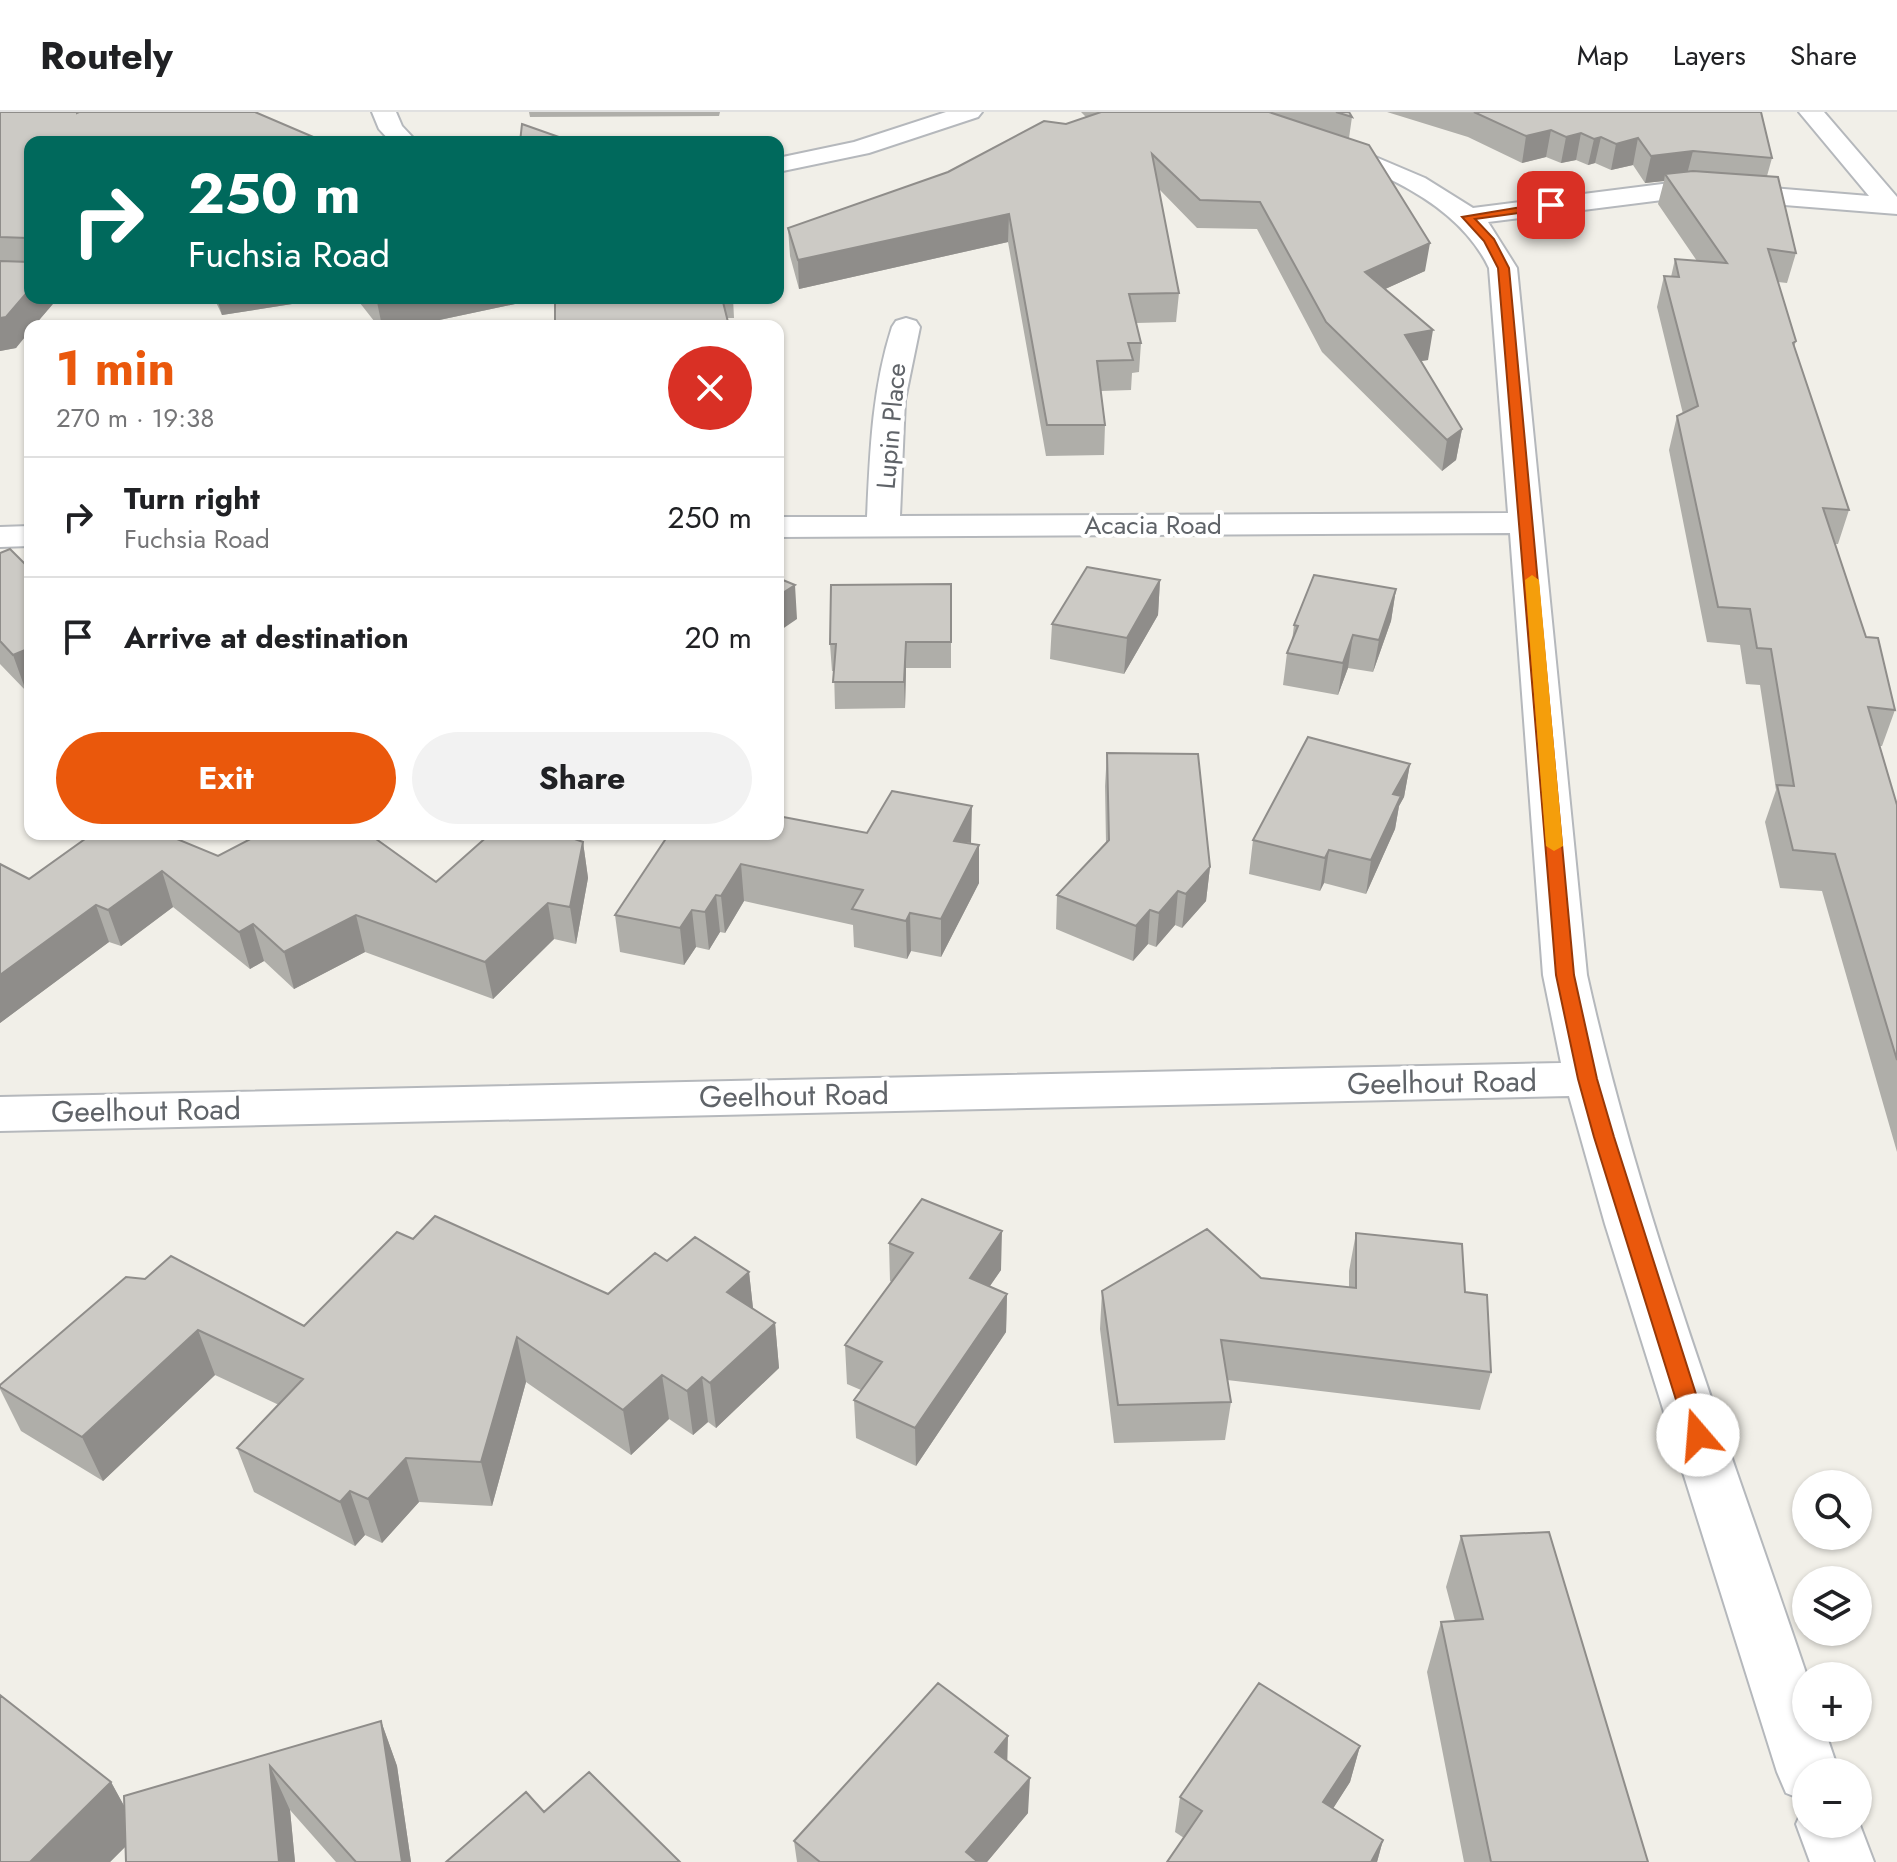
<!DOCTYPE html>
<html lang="en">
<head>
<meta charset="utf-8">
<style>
  :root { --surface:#fff; --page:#f2f2f2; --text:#202124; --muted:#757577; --line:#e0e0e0; --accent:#ea580c }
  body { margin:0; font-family:Jost,sans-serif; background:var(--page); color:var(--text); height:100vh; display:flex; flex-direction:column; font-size:30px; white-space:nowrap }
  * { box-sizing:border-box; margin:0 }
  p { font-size:26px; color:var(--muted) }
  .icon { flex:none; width:44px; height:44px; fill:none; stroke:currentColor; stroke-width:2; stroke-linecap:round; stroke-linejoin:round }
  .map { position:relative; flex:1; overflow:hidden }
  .panel { position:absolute; left:24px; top:208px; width:760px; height:520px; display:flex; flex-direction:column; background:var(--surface); border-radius:16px; box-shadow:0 2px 6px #0004 }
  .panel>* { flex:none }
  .banner { position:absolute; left:24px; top:24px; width:760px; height:168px; border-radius:16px; box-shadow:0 2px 6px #0004; background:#00695c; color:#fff; overflow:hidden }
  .fabs { position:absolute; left:1792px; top:1358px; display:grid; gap:16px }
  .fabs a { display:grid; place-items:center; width:80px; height:80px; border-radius:50%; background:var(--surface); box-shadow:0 2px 6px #0004; font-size:40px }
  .pin { position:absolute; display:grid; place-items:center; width:68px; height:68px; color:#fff; margin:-34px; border-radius:16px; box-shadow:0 4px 12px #0006 }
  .me { position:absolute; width:88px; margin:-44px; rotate:342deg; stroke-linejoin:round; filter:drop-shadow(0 0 6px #0008) }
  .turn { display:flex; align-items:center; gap:28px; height:168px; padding:0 32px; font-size:36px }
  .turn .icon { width:104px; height:104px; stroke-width:2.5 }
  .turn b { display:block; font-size:56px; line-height:68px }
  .round { display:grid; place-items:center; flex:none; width:84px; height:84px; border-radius:42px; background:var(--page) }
  .head { display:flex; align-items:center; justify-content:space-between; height:136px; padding:0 32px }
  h1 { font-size:48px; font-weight:700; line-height:60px; color:var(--accent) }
  .primary-button { display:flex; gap:16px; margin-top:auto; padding:16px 32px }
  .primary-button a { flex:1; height:92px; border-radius:48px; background:var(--accent); color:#fff; font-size:32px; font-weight:700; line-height:92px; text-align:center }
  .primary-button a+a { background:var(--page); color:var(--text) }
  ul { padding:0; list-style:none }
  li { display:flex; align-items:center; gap:24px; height:120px; padding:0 32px; border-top:2px solid var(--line) }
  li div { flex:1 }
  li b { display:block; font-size:30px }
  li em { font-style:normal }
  header { display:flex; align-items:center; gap:48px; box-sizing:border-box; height:112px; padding:0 40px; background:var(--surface); border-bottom:2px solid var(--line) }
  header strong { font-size:38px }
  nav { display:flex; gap:44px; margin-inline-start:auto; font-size:28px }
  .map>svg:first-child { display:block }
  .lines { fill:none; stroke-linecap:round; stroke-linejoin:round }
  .street-casing { stroke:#b5b8bc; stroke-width:4 }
  .street { fill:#fff; fill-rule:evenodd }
  .wall { fill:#afaea9 }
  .shaded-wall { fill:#8f8d8a }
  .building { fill:#cccac5; stroke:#8f8d8a; stroke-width:2 }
  .route { fill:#ea580c; stroke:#983908; stroke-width:2 }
  .slow { fill:#f59e0b }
  .labels { text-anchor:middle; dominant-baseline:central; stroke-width:8; stroke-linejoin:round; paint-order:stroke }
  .far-street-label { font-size:26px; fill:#5f6368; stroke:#fff }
  .street-label { font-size:30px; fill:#5f6368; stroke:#fff }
</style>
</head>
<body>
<header>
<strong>Routely</strong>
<nav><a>Map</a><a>Layers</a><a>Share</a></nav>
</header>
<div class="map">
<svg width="1897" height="1750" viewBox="0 0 1897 1750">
  <rect width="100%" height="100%" fill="#f1efe8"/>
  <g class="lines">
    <defs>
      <path id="street" d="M372,0h24l6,14 15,16h-26l-12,-13z
        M946,0h36l-4,5 -109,36 -91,19v-14l76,-16z
        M1209,0h35l115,38 66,28 48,30 213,-27 183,15 -70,-84h25l73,85v17l-211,-17 -198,25 29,46 70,707c53,239 142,469 220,701l-1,52h18l15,44h-33v29l-20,-8 -9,-21 -172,-548 -36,-128 -1569,35v-34l1561,-34 -18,-88 -33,-442 -732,4v-20h89c3,-65 5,-128 25,-190l4,-6 10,-3 10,3 4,6 -15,73 -5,116 608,-3 -19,-245c-44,-93 -186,-120 -276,-151z
        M30,414v20l-30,1v-20z
        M1806,1690v22h52v-4l16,42h-64l-14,-38z"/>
    </defs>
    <use href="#street" class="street-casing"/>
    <use href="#street" class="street"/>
  </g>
  <path class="wall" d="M0,0l30,30v156h28l-24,28h-4l-14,22 -16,3z
    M529,0h191l-1,4 -189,1z
    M1081,0h268l3,5 -3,21 76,133 -40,18 43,71 -7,1 41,68 -6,31 -14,11 -120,-119 -65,-123 -60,-1 -38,-39 20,104 -3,29 -40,1 5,20 -2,29 -7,1 -1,17 -30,1 4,34 -1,30 -58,1 -38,-214 -209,47 -9,-33 -2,-28 160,-56 118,-48 20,-7z
    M1387,0h374l11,46 -5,18 29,77 -9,30 -9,-1 18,59 -2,6 55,163 -11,34h-3l31,93 29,73 -13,36h-2l17,59v347l-75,-261 -42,-3 -15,-66 11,-32 -16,-105 -14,-1 -6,-39 -33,-3 -38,-192 8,-34 6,-2 -26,-107 7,-31 7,1 4,-18 22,2 -39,-57 6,-23 -19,2 -12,-18 -22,5 -16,-7 -7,2 -12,-5 -15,3 -15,-6 -24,6 -54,-26z
    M214,186h116l-108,17z
    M356,186h187l-132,28h-33z
    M555,186h178l1,20h-7z
    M0,441l30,16v120l-4,2 -26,-27z
    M1160,468l-2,35 -34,59 -74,-15 2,-35z
    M951,472v84h-45l-1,40 -70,1 -1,-38h-2l-2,-27z
    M1396,477l-5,32 -18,51 -25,-4 -10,27 -55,-10 4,-32 5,-12 2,-16z
    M1107,641l103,114 -4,34 -24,27 -7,-3 -19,22 -8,-3 -15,17 -77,-32 1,-34 49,-52 -1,-57z
    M1410,652l-6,33 -5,9 -4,23 -29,65 -42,-11 -4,8 -71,-17 4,-34z
    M867,721l104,11 8,39 -38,74 -30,-6 -4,8 -53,-12 -1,-22 -109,-24 -19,32 -5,-1 -11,18 -13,-3 -12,18 -64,-13 -5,-37 54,-81z
    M583,730l5,36 -12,66 -22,-5 -61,60 -128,-47 -71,37 -30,-28 -14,8 -77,-62 -52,39 -12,-4 -109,81v-159l29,15 189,-23 218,26z
    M1356,1121l109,59 26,80 -11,38 -253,-30 4,22 -6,38 -111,3 -14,-114 2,-38 159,-13 88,9v-16z
    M413,1127l195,55 59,-33 82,11 4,37 22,14 4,45 -63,60 -8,-6 -15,13 -24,-16 -38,36 -105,-73 -34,124 -73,-4 -37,41 -17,-8 -10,11 -101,-54 -17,-44 42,-43 -64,-30 -112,106 -82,-50 -21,-42v-4l126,-108 178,49z
    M889,1131l112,27 -11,16 17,8 -1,38 -90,134 -60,-28 -2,-38 7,-10 -14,-6 -2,-39 47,-63 -2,-1z
    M1461,1424l187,326h-184l-37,-190 14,-50 14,-1 -9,-34z
    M381,1609l16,45 14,96h-75l-46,-52 5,52h-169l-1,-15 -15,15h-110l111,-80 13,24z
    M1360,1634l-10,36 -17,26 50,32 -6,22h-210l17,-24 -9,-6 5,-35z
    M1007,1649l21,52 -41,49h-190l-3,-21z"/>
  <path class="shaded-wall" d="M1551,18l-5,27 -24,6 4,-27z
    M1581,21l-5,27 -15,3 5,-26z
    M1601,25l-6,26 -7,2 6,-26z
    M1638,26l-5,27 -22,5 5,-26z
    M1693,39l-7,27 -21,-4 -1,7 -19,2 6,-27z
    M1009,102l-1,28 -209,47 -1,-29z
    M1430,131l-5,28 -64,29 4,-28z
    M30,177v9h28l-24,28h-4v5l-14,17 -16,3v-33z
    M217,186h113l-108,17z
    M398,186h145l-132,28h-29l-5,-24z
    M1433,218l-5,30 -28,4 5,-29z
    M1462,317l-6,31 -14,11 5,-31z
    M1160,468l-2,35 -34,59 3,-36z
    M795,473l2,34 -19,13v-36z
    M1396,477l-5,32 -18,51 6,-32z
    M1353,523l-5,33 -10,27 5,-32z
    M906,530v26l-1,40 -1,-26z
    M30,536v41l-4,2 -13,-36z
    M1410,652l-6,33 -5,9 -4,23 -29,65 5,-34 22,-66z
    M972,694l-1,37 -17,-2z
    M583,730l5,36 -12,66 -6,-37z
    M979,733v38l-38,74v-38z
    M1329,738l-5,33 -4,8 5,-33z
    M741,752l3,37 -19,32 -4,-37z
    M1210,755l-4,34 -24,27 4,-34z
    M162,759l11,36 -52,39 -13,-36z
    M1178,779l-3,34 -19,22 3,-34z
    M716,783l4,37 -11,18 -4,-38z
    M548,791l6,36 -61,60 -8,-37z
    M96,793l13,37 -109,81v-48z
    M692,798l4,37 -12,18 -4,-37z
    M1150,798l-2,34 -15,17 3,-35z
    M910,801l1,38 -4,8 -1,-38z
    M356,803l9,37 -71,37 -10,-37z
    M253,812l11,37 -14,8 -11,-37z
    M1002,1119l-1,39 -32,46 1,-38z
    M749,1160l5,45 -27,-25z
    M1007,1182l-1,38 -90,134 -1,-38z
    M775,1211l4,45 -63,60 -6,-45z
    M198,1218l17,45 -112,106 -21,-44z
    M517,1225l9,45 -34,124 -11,-44z
    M662,1263l7,44 -38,36 -8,-45z
    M702,1265l6,45 -15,13 -6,-44z
    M406,1346l13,44 -37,41 -14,-44z
    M350,1379l15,44 -10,11 -15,-44z
    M381,1609l16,45 14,96h-9z
    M1008,1624l-1,36 -12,-20z
    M1360,1634l-10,36 -35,55 8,-35z
    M270,1654l20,44 5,52h-16z
    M1030,1666l-2,35 -41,49h-21v-10z
    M111,1670l28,51 -29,29h-80z
    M1383,1728l-6,22h-6z"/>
  <path class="building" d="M0,0h77v1l2,-1h176l70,30h-295v94l-2,2 -28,-1z
    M1101,0h168l100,33 61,98 -65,29 68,58 -28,5 57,94 -15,11 -121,-118 -66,-120 -60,-2 -48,-46 27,139 -50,1 12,49h-13l5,17 -36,1 8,64h-58l-38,-211 -211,46 -10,-32 160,-56 96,-51 22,3z
    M1336,0h13l3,5z
    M1474,0h287l11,46 -79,-7 -42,5 -13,-18 -22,6 -15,-7 -7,2 -13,-6 -15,4 -15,-7 -25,6z
    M522,12l51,18h-53z
    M1693,59l85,6 18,76 -28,-4 28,92 -3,2 56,167 -26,-2 43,129 12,1 17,72 -27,-3 29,98v255l-62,-206 -42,-4 -16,-65 17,1 -23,-137 -14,-1 -7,-39 -32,-2 -41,-191 21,-10 -34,-130 15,1 -4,-18 52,4 -62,-89z
    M0,149l30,1v27l-24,28 -6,1z
    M374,186h24l-21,4z
    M555,186h167l7,28h-174z
    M10,437l20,20v79l-17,7 -13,-14v-88z
    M1087,455l73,13 -33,58 -75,-14z
    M1314,463l82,14 -17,51 -26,-5 -10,28 -56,-10 11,-27 -4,-1z
    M778,466l17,7 -17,11z
    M951,472v58h-45l-2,40h-71l3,-38h-6l1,-59z
    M1308,625l102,27 -17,30 8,2 -30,64 -42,-10 -4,8 -72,-18z
    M1107,641l91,1 12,113 -24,27 -8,-3 -19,22 -9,-3 -14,16 -79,-31 52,-55z
    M892,679l80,15 -18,35 25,4 -38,74 -31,-6 -4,8 -54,-12 11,-19 -122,-26 -20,32 -5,-1 -11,17 -13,-2 -12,18 -65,-13 54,-81h109v-18l89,17z
    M92,722h73l53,22 42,-22h109l67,48 54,-48h71l22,8 -13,65 -22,-4 -63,59 -129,-47 -72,37 -31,-28 -14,8 -77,-61 -54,39 -12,-5 -96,70v-111l29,15z
    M922,1087l80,32 -32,47 37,16 -92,134 -61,-28 28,-38 -37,-17 68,-92 -24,-10z
    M435,1104l173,78 47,-41 12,8 28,-24 54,35 -22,20 48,31 -65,60 -8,-6 -15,14 -25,-16 -39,35 -106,-73 -36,125 -75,-4 -38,41 -18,-8 -10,11 -103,-54 66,-69 -105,-49 -116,107 -82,-50v-2l126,-108 19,2 26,-23 133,70 93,-94 16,7z
    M1207,1117l54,49 95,10v-55l106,11 3,48 22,3 4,77 -270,-32 10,62 -113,3 -16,-114z
    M1549,1420l99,330h-157l-50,-240 42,-3 -22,-83z
    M938,1571l70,53 -13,16 35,26 -64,74 12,10h-158l-26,-21z
    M1259,1571l101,63 -37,56 60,38 -12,22h-204l35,-51 -22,-14z
    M0,1583l111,87 -81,80h-30z
    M381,1609l21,141h-46l-86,-96 9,96h-153l-2,-66z
    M589,1660l91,90h-234l80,-70 18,20z"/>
  <path class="route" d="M1551,90l4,1v5l-80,11 19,20 15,29 65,707 23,104 17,58 95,298 -3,7 -8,3 -8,-3 -3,-7 -93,-298 -16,-58 -22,-104 -58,-707 -14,-27 -22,-24z"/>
  <path class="slow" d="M1532,463l7,5 24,266 -9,5 -8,-5 -21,-266z"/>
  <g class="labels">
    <g class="far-street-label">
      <text transform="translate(891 314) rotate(-85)">Lupin Place</text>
      <text x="1153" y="413">Acacia Road</text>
    </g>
    <g class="street-label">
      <text transform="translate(1442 970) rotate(-1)">Geelhout Road</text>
      <text transform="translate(794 983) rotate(-1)">Geelhout Road</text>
      <text transform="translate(146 998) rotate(-1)">Geelhout Road</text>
    </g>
  </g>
</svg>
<div class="fabs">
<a><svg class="icon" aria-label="search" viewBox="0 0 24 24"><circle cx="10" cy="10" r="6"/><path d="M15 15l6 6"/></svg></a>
<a><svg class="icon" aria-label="layers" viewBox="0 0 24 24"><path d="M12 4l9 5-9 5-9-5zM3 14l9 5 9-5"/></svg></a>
<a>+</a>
<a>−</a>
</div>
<div class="pin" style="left:1551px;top:93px;background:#d93025"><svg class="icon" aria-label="arrive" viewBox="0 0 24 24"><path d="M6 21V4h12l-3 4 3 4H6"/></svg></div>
<svg class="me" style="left:1698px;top:1323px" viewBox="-20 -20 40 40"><circle r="19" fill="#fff"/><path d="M0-13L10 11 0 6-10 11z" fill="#ea580c"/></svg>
<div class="banner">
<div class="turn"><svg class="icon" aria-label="right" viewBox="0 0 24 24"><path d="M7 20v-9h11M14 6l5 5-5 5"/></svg><div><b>250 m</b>Fuchsia Road</div></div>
</div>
<section class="panel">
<div class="head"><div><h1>1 min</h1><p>270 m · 19:38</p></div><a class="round" style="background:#d93025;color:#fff"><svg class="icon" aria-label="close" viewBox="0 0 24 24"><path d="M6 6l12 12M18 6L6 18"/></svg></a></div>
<ul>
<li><svg class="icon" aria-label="right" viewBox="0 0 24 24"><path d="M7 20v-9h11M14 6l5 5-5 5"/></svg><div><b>Turn right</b><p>Fuchsia Road</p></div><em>250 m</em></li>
<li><svg class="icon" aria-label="arrive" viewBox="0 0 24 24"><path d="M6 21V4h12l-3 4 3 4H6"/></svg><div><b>Arrive at destination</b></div><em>20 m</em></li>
</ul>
<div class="primary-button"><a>Exit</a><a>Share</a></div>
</section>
</div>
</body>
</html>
